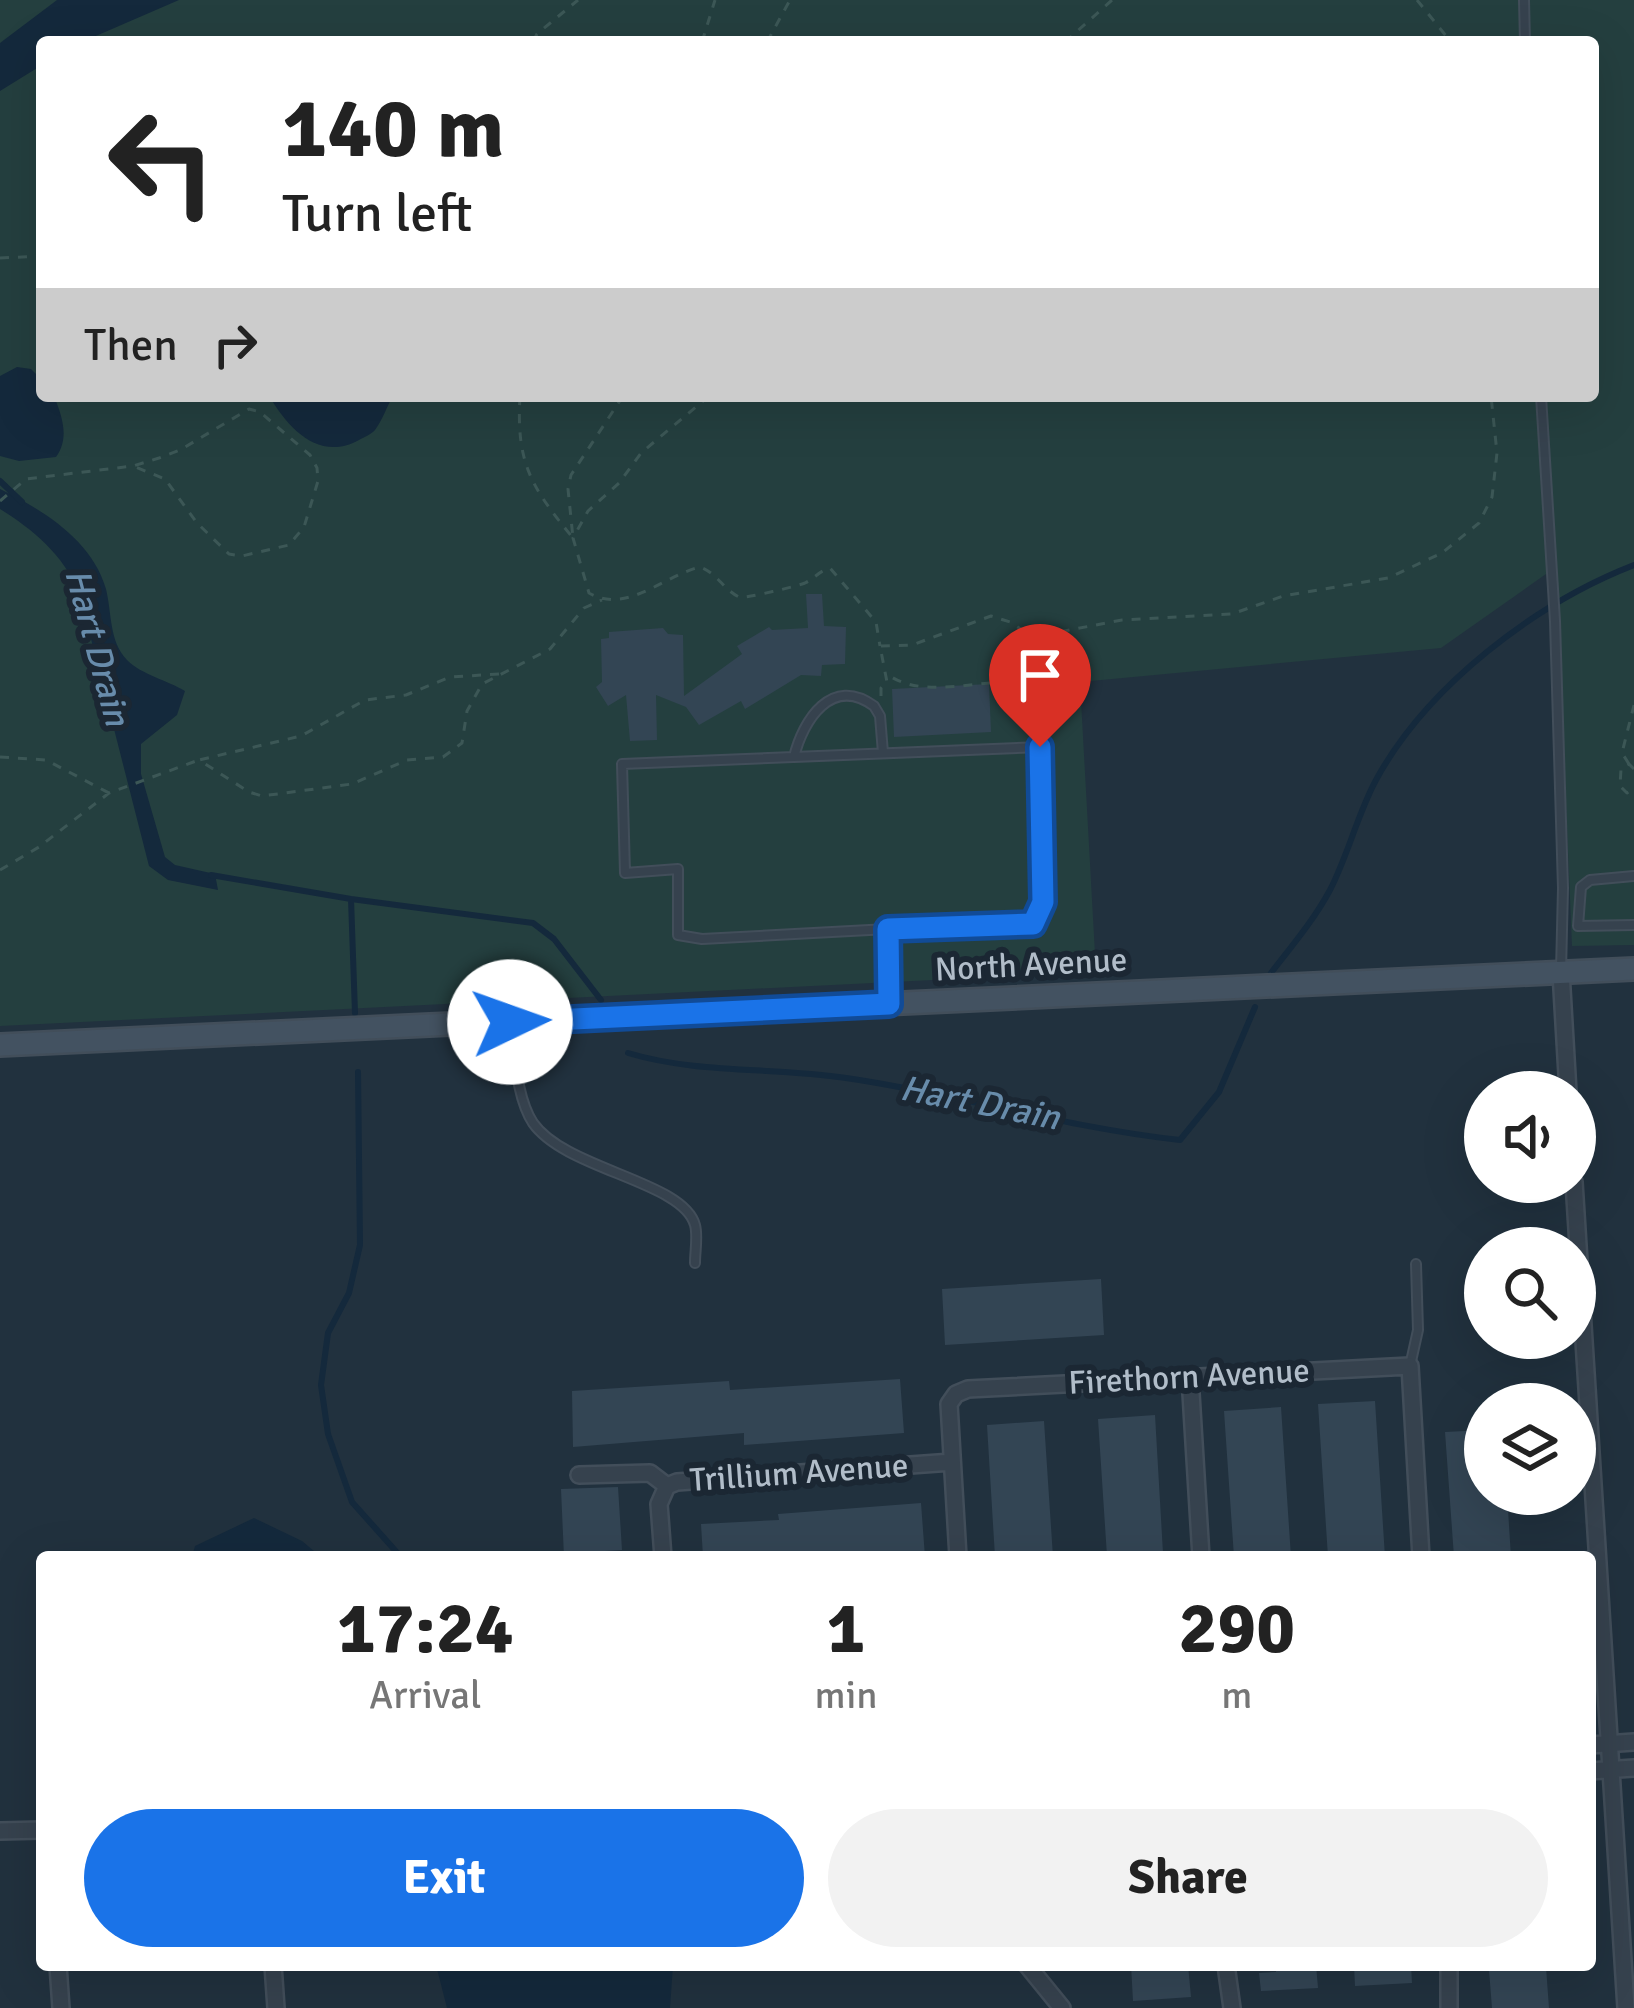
<!DOCTYPE html>
<html lang="en">
<head>
<meta charset="utf-8">
<style>
  :root { --surface:#fff; --page:#f2f2f2; --text:#222; --muted:#767676; --accent:#1a73e8 }
  body { margin:0; font-family:Signika,sans-serif; background:var(--page); color:var(--text); height:100vh; display:flex; flex-direction:column; font-size:45px; white-space:nowrap }
  * { box-sizing:border-box; margin:0 }
  p { font-size:39px; color:var(--muted) }
  .icon { flex:none; width:66px; height:66px; fill:none; stroke:currentColor; stroke-width:2; stroke-linecap:round; stroke-linejoin:round }
  .map { position:relative; flex:1; overflow:hidden }
  .details { position:absolute; left:36px; top:1551px; width:1560px; height:420px; display:flex; flex-direction:column; background:var(--surface); border-radius:12px; box-shadow:0 12px 48px #0002 }
  .details>* { flex:none }
  .guide { position:absolute; left:36px; top:36px; width:1563px; height:366px; border-radius:12px; box-shadow:0 12px 48px #0002; background:#fff; color:var(--text); overflow:hidden }
  .tools { position:absolute; left:1464px; top:1071px; display:grid; gap:24px }
  .tools a { display:grid; place-items:center; width:132px; height:132px; border-radius:50%; background:var(--surface); box-shadow:0 12px 48px #0002; font-size:60px }
  .pin { position:absolute; display:grid; place-items:center; width:102px; height:102px; color:#fff; margin:-123px -51px; border-radius:50% 50% 50% 0; rotate:-45deg; box-shadow:0 0 12px #0007 }
  .pin .icon { rotate:45deg }
  .me { position:absolute; width:132px; margin:-66px; rotate:87deg; stroke-linejoin:round; filter:drop-shadow(0 0 9px #0008) }
  .turn { display:flex; align-items:center; gap:42px; height:252px; padding:0 48px; font-size:54px }
  .turn .icon { width:156px; height:156px; stroke-width:2.5 }
  .turn b { display:block; font-size:84px; line-height:102px }
  .then { display:flex; align-items:center; height:114px; padding:0 48px; background:#0003; gap:24px; font-size:45px }
  .eta { display:flex; justify-content:space-evenly; align-items:center; height:204px; text-align:center }
  .eta b { font-size:72px; font-weight:700; line-height:84px }
  .cta { display:flex; gap:24px; margin-top:auto; padding:24px 48px }
  .cta a { flex:1; height:138px; border-radius:72px; background:var(--accent); color:#fff; font-size:48px; font-weight:700; line-height:138px; text-align:center }
  .cta a+a { background:var(--page); color:var(--text) }
  .map>svg:first-child { display:block }
  .green { fill:#243f3f; fill-rule:evenodd }
  .water { fill:#14293c }
  .lines { fill:none; stroke-linecap:round; stroke-linejoin:round }
  .stream { stroke:#14293c; stroke-width:6 }
  .building { fill:#334554 }
  .lane-casing { stroke:#424e5a; stroke-width:12 }
  .street-casing { stroke:#424e5a; stroke-width:20 }
  .secondary-casing { stroke:#424e5a; stroke-width:26 }
  .path { stroke:#3c5756; stroke-width:3; stroke-dasharray:9 9; stroke-linecap:butt }
  .lane { stroke:#36424e; stroke-width:8 }
  .street { stroke:#36424e; stroke-width:15 }
  .secondary { stroke:#435261; stroke-width:21 }
  .route-casing { stroke:#114b97; stroke-width:30 }
  .route { stroke:#1a73e8; stroke-width:21 }
  .labels { text-anchor:middle; dominant-baseline:central; stroke-width:12; stroke-linejoin:round; paint-order:stroke }
  .street-label { font-size:33px; fill:#b1bdc9; stroke:#1b2733 }
  .water-label { font-size:36px; font-style:italic; fill:#688cab; stroke:#1b2733 }
</style>
</head>
<body>
<div class="map">
<svg width="1634" height="2008" viewBox="0 0 1634 2008">
  <rect width="100%" height="100%" fill="#21313e"/>
  <path class="green" d="M0,0h1634v945l-62,1 -16,-379 -115,81 -361,34 16,290 -1096,54zM42,42h1551v354h-1551z"/>
  <path class="water" d="M57,0h122l-97,42h-40v23l-42,26v-48z
    M17,367l14,2 11,11v16h12c8,20 16,42 2,61l-37,4 -19,-5v-80z
    M269,396h124c-6,10 -11,25 -18,34 -2,3 -12,8 -16,10 -40,22 -70,-11 -90,-44z
    M0,489c43,21 92,51 106,100 6,25 3,52 21,71 15,15 40,20 58,31l-8,24 -36,29v30l24,83 10,8 40,9 3,16 -50,-10 -19,-14 -70,-274c-16,-37 -45,-62 -79,-83z
    M254,1518l48,23 19,16h-129l3,-11z
    M436,1965h237l-3,43h-223z"/>
  <g class="lines">
    <path class="stream" d="M0,481l22,21
      M211,875l140,24 182,24 21,16 47,61
      M351,899l4,114
      M1271,973c20,-26 43,-53 59,-83 18,-35 28,-77 46,-110 51,-94 160,-177 258,-215
      M628,1053c70,21 145,14 218,25 112,16 221,50 334,62l39,-48 36,-85
      M358,1072l2,173 -11,48 -21,40 -7,52 7,49 24,68 49,55"/>
  </g>
  <path class="building" d="M806,594h16l2,32 22,1 -1,37 -23,1 -1,11 -20,-1 -56,34 -4,-8 -42,24 -13,-18 -30,-12 1,45 -27,1 -4,-46 -18,11 -12,-19 6,-5 -1,-43 8,-1v-6l54,-4 5,6 15,1 1,61 58,-42 -5,-8 32,-19 3,3 36,-2z
    M989,684l2,48 -97,5 -2,-48z
    M1101,1279l3,56 -159,10 -3,-56z
    M900,1379l4,54 -160,12v-12l-171,14 -1,-56 157,-10 1,9z
    M1375,1401l10,156h-57l-10,-153z
    M1281,1407l10,150h-57l-10,-146z
    M1155,1415l8,138 -56,3 -9,-137z
    M1044,1421l9,136h-58l-8,-132z
    M1485,1430v64h22l4,63h-57l-9,-125z
    M618,1487l4,63 -17,1v6h-41l-3,-68z
    M921,1503l4,54h-222l-2,-33 78,-4 -1,-6z
    M1131,1965h57l3,32 -58,4z
    M1276,1965h40l2,23 -57,3 -2,-18 17,-1z
    M1354,1965h57l1,18 -57,3z
    M1546,1967l3,41h-57l-3,-38z"/>
  <g class="lines">
    <defs>
      <path id="lane" d="M1524,0l1,42
        M1541,396l14,225 8,267 -2,83
        M794,757c9,-37 38,-82 80,-51l6,10 3,37
        M1634,876l-44,4 -9,7 -3,39 56,-1
        M888,929l-186,10 -24,-4v-66l-53,4 -3,-109 418,-17 3,155 -11,22 -144,5 1,74
        M510,1023c5,30 6,74 23,100 33,47 150,58 162,102 3,11 0,26 0,38
        M1410,1366l8,-36 -2,-66"/>
      <path id="street" d="M1561,972l7,120
        M1574,1182l52,826
        M1190,1377l11,180
        M579,1475l71,-2 17,13 10,-4 275,-20
        M663,1557l-4,-53 8,-18
        M958,1557l-9,-153 7,-10 12,-5 442,-23 11,191
        M1590,1745l44,-3
        M1590,1771l44,-3
        M0,1831l42,-1
        M58,1965l3,43
        M273,1965l3,43
        M1027,1965l35,43
        M1226,1965l6,43
        M1449,1965v43"/>
      <path id="secondary" d="M0,1045l1634,-76"/>
    </defs>
    <use href="#lane" class="lane-casing"/>
    <use href="#street" class="street-casing"/>
    <use href="#secondary" class="secondary-casing"/>
    <path class="path" d="M1417,0l34,42
      M533,42l4,-8 41,-34
      M702,42l13,-42
      M767,42l23,-42
      M1065,42l47,-42
      M0,258l42,-2
      M520,396c-4,67 11,91 53,142l-5,-49 3,-14 52,-79
      M709,396l-68,57 -22,30 -31,28 -15,27 16,55c37,22 76,-18 111,-26 17,6 24,23 39,30 5,2 59,-11 66,-14 10,-5 14,-12 25,-15l46,54 4,24
      M0,501l26,-22 107,-13 26,-8 21,-8 69,-41 11,3 50,43 7,13 1,13 -14,46 -15,18 -47,11 -13,-2 -32,-31 -32,-44 -32,-13
      M1043,635l79,-15 110,-6 51,-18 105,-18 54,-25 37,-30 13,-26 5,-44 -6,-57
      M499,674l-49,3 -44,18 -41,5 -64,36 -102,24 50,32 13,4 90,-12 55,-24 36,-3 19,-14 5,-32 15,-27 68,-35 34,-41 18,-8
      M881,696v-8l6,-6 -7,-36 32,-1 79,-29 19,6 18,12 15,1 -40,27 -1,20c-37,2 -87,15 -116,-9
      M0,757l46,3 63,33
      M1629,764l-7,-11 12,-48
      M1634,769l-5,-5 -8,5 -1,17 7,7 7,-5
      M0,870l39,-23 70,-54 87,-32"/>
    <use href="#lane" class="lane"/>
    <use href="#street" class="street"/>
    <use href="#secondary" class="secondary"/>
  </g>
  <g class="lines">
    <defs>
      <path id="route" d="M510,1022l379,-18 -1,-75 145,-5 10,-22 -3,-155"/>
    </defs>
    <use href="#route" class="route-casing"/>
    <use href="#route" class="route"/>
  </g>
  <g class="labels">
    <g class="street-label">
      <text transform="translate(1031 965) rotate(-3)">North Avenue</text>
      <text transform="translate(1189 1377) rotate(-3)">Firethorn Avenue</text>
      <text transform="translate(799 1473) rotate(-4)">Trillium Avenue</text>
    </g>
    <g class="water-label">
      <text transform="translate(97 647) rotate(75)">Hart Drain</text>
      <text transform="translate(980 1103) rotate(11)">Hart Drain</text>
    </g>
  </g>
</svg>
<div class="tools">
<a><svg class="icon" aria-label="sound" viewBox="0 0 24 24"><path d="M4 9h4l5-4v14l-5-4H4zM17 9q2 3 0 6"/></svg></a>
<a><svg class="icon" aria-label="search" viewBox="0 0 24 24"><circle cx="10" cy="10" r="6"/><path d="M15 15l6 6"/></svg></a>
<a><svg class="icon" aria-label="layers" viewBox="0 0 24 24"><path d="M12 4l9 5-9 5-9-5zM3 14l9 5 9-5"/></svg></a>
</div>
<div class="pin" style="left:1040px;top:747px;background:#d93025"><svg class="icon" aria-label="arrive" viewBox="0 0 24 24"><path d="M6 21V4h12l-3 4 3 4H6"/></svg></div>
<svg class="me" style="left:510px;top:1022px" viewBox="-20 -20 40 40"><circle r="19" fill="#fff"/><path d="M0-13L10 11 0 6-10 11z" fill="#1a73e8"/></svg>
<div class="guide">
<div class="turn"><svg class="icon" aria-label="left" viewBox="0 0 24 24"><path d="M17 20v-9H6M10 6l-5 5 5 5"/></svg><div><b>140 m</b>Turn left</div></div>
<div class="then">Then<svg class="icon" aria-label="right" viewBox="0 0 24 24"><path d="M7 20v-9h11M14 6l5 5-5 5"/></svg></div>
</div>
<section class="details">
<div class="eta">
<div><b>17:24</b><p>Arrival</p></div>
<div><b>1</b><p>min</p></div>
<div><b>290</b><p>m</p></div>
</div>
<div class="cta"><a>Exit</a><a>Share</a></div>
</section>
</div>
</body>
</html>
